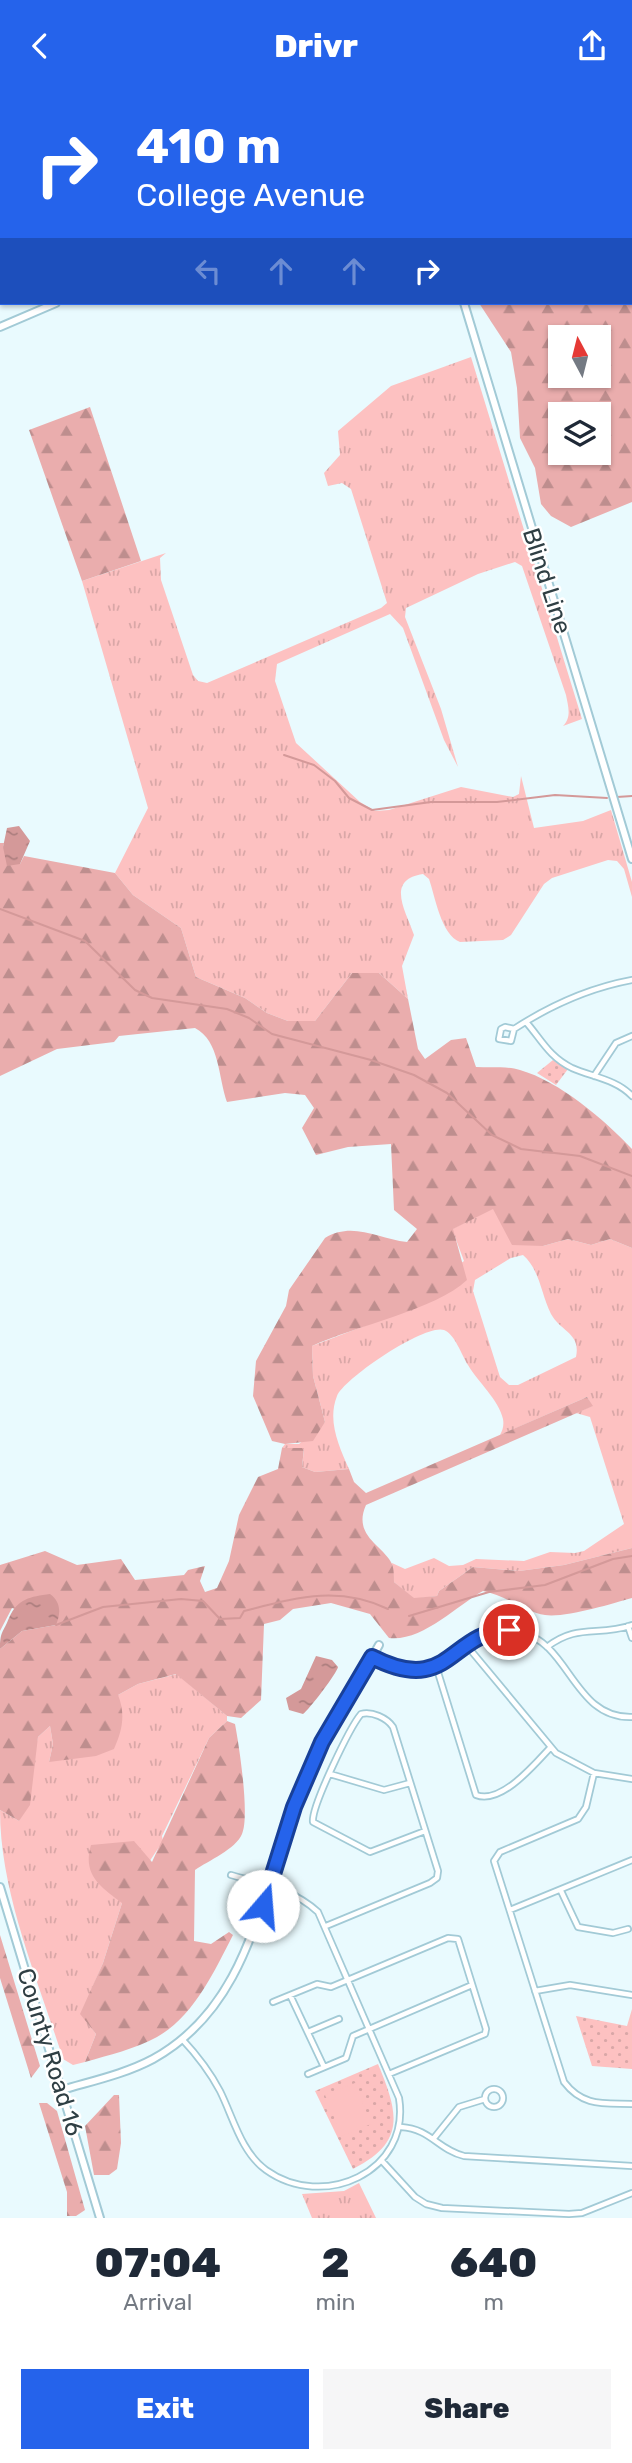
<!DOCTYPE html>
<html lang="en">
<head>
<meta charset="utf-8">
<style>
  :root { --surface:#fff; --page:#f6f6f7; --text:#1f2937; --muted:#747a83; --accent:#2563eb }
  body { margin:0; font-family:Rubik,sans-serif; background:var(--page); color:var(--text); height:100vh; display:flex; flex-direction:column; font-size:26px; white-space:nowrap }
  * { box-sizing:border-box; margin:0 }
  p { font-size:23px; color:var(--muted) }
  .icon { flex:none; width:38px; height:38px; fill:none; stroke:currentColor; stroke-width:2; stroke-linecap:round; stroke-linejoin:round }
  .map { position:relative; height:2127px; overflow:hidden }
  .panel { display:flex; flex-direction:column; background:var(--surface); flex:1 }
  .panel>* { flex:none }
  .hud { position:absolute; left:0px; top:0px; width:634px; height:214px; box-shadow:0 2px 5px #0004; background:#2563eb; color:#fff; overflow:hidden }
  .needle { width:46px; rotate:353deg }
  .buttons { position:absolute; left:548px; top:234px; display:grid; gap:14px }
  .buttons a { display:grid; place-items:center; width:63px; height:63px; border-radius:0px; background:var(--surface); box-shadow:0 2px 5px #0004; font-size:35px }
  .pin { position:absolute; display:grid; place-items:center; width:60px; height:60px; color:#fff; margin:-30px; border:4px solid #fff; border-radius:50%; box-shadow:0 2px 7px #0007 }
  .me { position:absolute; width:77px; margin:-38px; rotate:18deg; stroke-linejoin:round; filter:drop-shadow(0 0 5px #0008) }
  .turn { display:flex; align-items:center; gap:24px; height:147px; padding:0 21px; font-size:32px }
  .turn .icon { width:91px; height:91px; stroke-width:2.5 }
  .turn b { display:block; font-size:49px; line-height:60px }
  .lanes { display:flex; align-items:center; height:66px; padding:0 21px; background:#0003; justify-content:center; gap:35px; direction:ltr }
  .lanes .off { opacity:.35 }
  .eta { display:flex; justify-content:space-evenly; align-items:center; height:119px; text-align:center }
  .eta b { font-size:42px; font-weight:800; line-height:49px }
  .primary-button { display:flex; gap:14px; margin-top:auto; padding:14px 21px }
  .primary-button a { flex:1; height:80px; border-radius:0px; background:var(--accent); color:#fff; font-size:28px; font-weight:800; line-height:80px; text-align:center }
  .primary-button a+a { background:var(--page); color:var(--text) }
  header { display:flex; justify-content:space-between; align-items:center; height:91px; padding:0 21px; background:var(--accent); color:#fff; font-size:32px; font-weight:800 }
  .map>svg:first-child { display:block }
  .grass { fill:url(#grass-tufts); fill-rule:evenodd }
  .forest { fill:url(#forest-firs); fill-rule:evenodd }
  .park { fill:url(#park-dots) }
  .garden { fill:#fdc1c1 }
  .water { fill:url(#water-ripples) }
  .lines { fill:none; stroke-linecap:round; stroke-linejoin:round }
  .stream { stroke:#d49999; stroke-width:2 }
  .street-casing { stroke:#a2cad6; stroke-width:8 }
  .secondary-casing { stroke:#a2cad6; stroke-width:10 }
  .street { stroke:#fff; stroke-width:4.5 }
  .secondary { stroke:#fff; stroke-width:6 }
  .route-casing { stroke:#184099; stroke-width:18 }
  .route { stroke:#2563eb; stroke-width:12 }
  .labels { text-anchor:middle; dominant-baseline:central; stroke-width:5; stroke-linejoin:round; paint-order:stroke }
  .street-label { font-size:24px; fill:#2f3f44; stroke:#fff }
</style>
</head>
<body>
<header><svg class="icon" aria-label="back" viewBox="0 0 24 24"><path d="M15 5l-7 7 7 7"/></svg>Drivr<svg class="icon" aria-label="share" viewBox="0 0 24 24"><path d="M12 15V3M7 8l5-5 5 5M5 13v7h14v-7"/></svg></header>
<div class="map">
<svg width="632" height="2127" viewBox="0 0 632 2127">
  <defs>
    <pattern id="grass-tufts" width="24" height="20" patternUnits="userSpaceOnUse" patternTransform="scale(1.75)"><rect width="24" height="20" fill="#fdc1c1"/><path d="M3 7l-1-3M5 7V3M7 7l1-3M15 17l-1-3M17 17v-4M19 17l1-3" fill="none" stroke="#d9a7a7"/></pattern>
    <pattern id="forest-firs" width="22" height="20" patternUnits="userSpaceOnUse" patternTransform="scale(1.75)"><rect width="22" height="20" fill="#eaadad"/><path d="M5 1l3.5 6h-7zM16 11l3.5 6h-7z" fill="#be8e8e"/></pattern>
    <pattern id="park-dots" width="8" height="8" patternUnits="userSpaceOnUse" patternTransform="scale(1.75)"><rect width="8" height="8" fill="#fdc1c1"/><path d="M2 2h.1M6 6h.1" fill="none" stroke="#d9a7a7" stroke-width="1.8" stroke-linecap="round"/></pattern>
    <pattern id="water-ripples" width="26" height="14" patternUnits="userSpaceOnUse" patternTransform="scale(1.75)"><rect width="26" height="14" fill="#d49999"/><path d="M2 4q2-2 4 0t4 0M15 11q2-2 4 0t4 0" fill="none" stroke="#ac7e7e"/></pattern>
  </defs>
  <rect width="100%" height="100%" fill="#e9fafe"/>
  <path class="grass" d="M471,266l111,362 -19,7c9,-9 5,-20 3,-31l-44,-129 -7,-4 -37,12 -72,34 -1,9 36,92 17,58 -14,-27 -41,-112 -13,-14 -113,50 -2,17 21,62 64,59 15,9 14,-1 72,-23 52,10 6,-3 2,-18 -8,-32 21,84 49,-7 28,-11 21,72v15l-8,-28 -7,-8 -9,-1 -56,18 -8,6 -33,51 -8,5 -43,2c-19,-7 -25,-46 -31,-63l-6,-5c-38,6 -17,37 -9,61l-12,31 6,33 -29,-26h-27l-37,48h-27l-21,-8 -22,-15 -49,-21 -15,-49 -48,-33 -18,-22 33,-65 -66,-227 84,-28 -6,5 1,22 32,95 5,6 9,2 174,-75 6,-5 -36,-114 -9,-6 -14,3 -4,-13 16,-18 -2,-24 53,-45z
    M493,1117l50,38 25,-7 23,6 19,-6 22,9v300l-68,17 -45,6 -46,-4 -34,24 -2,5 -23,3 -20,-17 -2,-19 13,6 29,-11 15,8 14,-1 13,-6 48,2 26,-9 25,1 9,-2 40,-27 -34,-107 -14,-4 16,-7 -5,-9 -87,38c3,-5 4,-10 3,-16 -4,-19 -25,-37 -35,-54 -6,-9 -13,-31 -24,-35 -18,-7 -100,48 -107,66 -10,25 2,50 12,73l-34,3 -13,-5 2,-18 -22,-1 3,-4h14l26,-22 -12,-46 -1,-30 68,-26 84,-59 -12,-32zM523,1164c17,15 18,39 28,59 10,18 30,19 25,43l-58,28h-9l-9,-8 -27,-86 2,-11 36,-22z
    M177,1583l50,42v5l-18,17 -47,98 1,5 -41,62 -19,60 -22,51 15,20 -11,28 -12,3 -10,-6c-25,-80 -63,-165 -63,-249l19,11 19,-84 12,-11 3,18 -4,18 69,-67 20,-11z
    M359,2092l17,35h-64l-10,-24 42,-3z"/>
  <path class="forest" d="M632,105v306l-61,25 -20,-11 -10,-12 -6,-36 -15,-30 -3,-50 -6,-36 -32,-49h153zM560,247h38v38h-38zM560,324h38v38h-38z
    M90,316l51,154 -59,20 -53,-151z
    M0,752h4l-1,4 17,17 4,-8 91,17 18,22 48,33 15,49 49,21 22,15 21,8h27l37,-48h27l29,26 10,50 7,10 26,-19 15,-2 10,29c14,1 31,-1 44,3 39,11 85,50 112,79v99l-22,-9 -19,6 -23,-6 -25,7 -31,-1 -19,-36 -40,20 14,51c-32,30 -112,46 -155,66l1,30 12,46 -12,19 -28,3 -13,-3 -19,-45 3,-35 30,-55 3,-16 36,-52c28,-17 53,1 82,4l10,-13 -23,-19 -3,-66 -43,3 -32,8 -14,-27 12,-20 -9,-13 -20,-2 -58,9c-9,-25 -7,-61 -32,-74l-76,8 -5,6 -57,7 -57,27z
    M587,1306l6,9 -227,99c-14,31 18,41 26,59 2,5 2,13 2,18l20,16 23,-2 2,-5 34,-24 46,4 45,-6 68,-17v50c-21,6 -67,20 -87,17 -18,-2 -40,-20 -62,-24 -27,15 -61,51 -94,47l-19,-24 -39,-11 -38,6 -13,11 -16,4 -3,76 -20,18 -14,-2 -51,-42 -38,10 -20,11c8,20 4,36 -4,54l-18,7 -47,6 4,-18 -3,-18 -12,11 -8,68 -11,16 -19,-11v-161l22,-18 34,-6 -44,-17 -12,23v-66l45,-14 32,14 44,-6 14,21 49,-5 4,-5 17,-4 -5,15 5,11 12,-4 12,-27 10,-46 19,-38 20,-8 4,-21h22l-2,19 13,5 34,-3 5,13 12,11z
    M227,1630l8,3c4,21 15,92 7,110 -6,15 -34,27 -47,36l-1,71 17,3 18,-12 4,3c-19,37 -39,81 -76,102 -22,12 -48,18 -72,25l11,-28 -16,-20 23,-51 19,-60c-21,-16 -40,-28 -31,-58l43,-4 18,21 57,-124z
    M0,1844l40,131 -9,12 -31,-100z
    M114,2004h5l2,48 -4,26 -8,6h-15l-9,-49z
    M39,2012h8l10,8 28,99 -9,6h-9v-24z"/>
  <path class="park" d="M553,969l15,9 -12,16 -19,-12z
    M632,1918v60l-40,-3 -16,-50 51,10z
    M378,1973c20,48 29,78 -25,105l-38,-78z"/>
  <path class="garden" d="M355,1992l16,41 -29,12 -17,-41z"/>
  <path class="water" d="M19,735l11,15 -10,23 -13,2 -4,-19 4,-19z
    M50,1503c11,8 11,19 6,31l-34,6 -22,18c0,-18 3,-16 9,-31 9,-20 21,-21 41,-24z
    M316,1565l16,4 6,7c-1,6 -29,43 -35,47l-14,-4 -3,-12 15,-9z"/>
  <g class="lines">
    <path class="stream" d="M284,664l30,10 21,16 14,17 23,12 59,-8h66l58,-7 52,3
      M617,706l15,-1
      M0,818l85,32 50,49 17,8 75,11 22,9 23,16 99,26 43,15 33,18 45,42 29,14 59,7 52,20
      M409,1525l80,-24 56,-7 68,-26 19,-3
      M56,1534l47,-18 78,-8 22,2 17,18 20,-1 4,-7c52,-13 93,-26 144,-2"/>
    <defs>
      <path id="street" d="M403,0l1,2
        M526,931c15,17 23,35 46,46 20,9 44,11 60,28
        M514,938l-3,12 -12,-2 2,-10 4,-2 9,2c37,-24 75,-41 118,-49
        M594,985l22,-33 16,-7
        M628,1535l4,12
        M468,1556l88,106 38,20 38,6
        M547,1556c31,-24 51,-10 85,-22
        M372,1566c82,42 88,-40 149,-25 49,12 53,87 111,85
        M436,1575l40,129c25,10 59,-31 74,-47
        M594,1682l-8,34 -8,12 -78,33 -6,9 70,221c19,25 40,21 68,22
        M330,1683l54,16 26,-7
        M561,1800l17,36 35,6 15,-4
        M510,1819l122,-50
        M326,1835l104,-43 7,-5 1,-7 -45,-144c-6,-9 -21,-16 -32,-13 -11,13 -50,93 -48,108l57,30 55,-21
        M535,1900l35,-6 62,10
        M290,1904l34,72
        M273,1911l44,-18 14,3 117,-49 10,1 28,90 -1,5 -96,40
        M308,1941l31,-13
        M182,1948c15,16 28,33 38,52 13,26 21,61 46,79 57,41 145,2 133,-72l-81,-186c-25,-23 -55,-28 -87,-37
        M308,1983l38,-16 7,-22 119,-51
        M485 2007a9 9 0 1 1 18 0a9 9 0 1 1-18 0Z
        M401,2036c30,2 36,22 63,29l168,10
        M434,2047l25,-31 26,-8
        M382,2070l33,36 11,7 16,4 127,6 13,-1 50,-20"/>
      <path id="secondary" d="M540,2l5,-2
        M464,212l168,556
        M0,236l56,-24
        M0,1796l100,331
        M62,1999c30,-9 63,-16 91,-31 96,-53 106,-161 142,-254 23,-57 54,-107 84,-160"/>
    </defs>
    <use href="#street" class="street-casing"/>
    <use href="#secondary" class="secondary-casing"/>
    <use href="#street" class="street"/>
    <use href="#secondary" class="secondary"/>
  </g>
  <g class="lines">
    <defs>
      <path id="route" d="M263,1815l31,-99 28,-65 50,-85c78,40 77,-25 137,-27"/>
    </defs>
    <use href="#route" class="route-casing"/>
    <use href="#route" class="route"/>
  </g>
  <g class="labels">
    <g class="street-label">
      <text transform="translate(547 490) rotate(72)">Blind Line</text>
      <text transform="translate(50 1961) rotate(73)">County Road 16</text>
    </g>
  </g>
</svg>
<div class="buttons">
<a><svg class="needle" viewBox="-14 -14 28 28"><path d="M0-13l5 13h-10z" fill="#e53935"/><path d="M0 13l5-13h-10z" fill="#747a83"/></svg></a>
<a><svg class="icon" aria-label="layers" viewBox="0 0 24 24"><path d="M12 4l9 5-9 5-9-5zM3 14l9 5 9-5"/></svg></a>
</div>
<div class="pin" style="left:509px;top:1539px;background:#d93025"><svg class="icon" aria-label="arrive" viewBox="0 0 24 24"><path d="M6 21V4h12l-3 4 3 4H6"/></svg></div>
<svg class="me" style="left:263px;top:1815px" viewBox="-20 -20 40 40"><circle r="19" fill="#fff"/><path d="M0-13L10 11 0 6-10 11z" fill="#2563eb"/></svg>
<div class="hud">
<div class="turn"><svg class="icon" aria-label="right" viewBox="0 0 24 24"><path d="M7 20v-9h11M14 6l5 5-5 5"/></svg><div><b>410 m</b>College Avenue</div></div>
<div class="lanes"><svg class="icon off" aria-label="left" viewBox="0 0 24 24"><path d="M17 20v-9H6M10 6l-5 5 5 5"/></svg><svg class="icon off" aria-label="ahead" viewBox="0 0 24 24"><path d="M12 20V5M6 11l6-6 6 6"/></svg><svg class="icon off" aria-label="ahead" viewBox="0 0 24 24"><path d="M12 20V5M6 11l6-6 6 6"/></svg><svg class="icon" aria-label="right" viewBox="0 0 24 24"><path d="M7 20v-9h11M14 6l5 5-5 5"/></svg></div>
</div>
</div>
<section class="panel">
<div class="eta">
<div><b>07:04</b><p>Arrival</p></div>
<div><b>2</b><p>min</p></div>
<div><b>640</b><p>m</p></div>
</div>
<div class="primary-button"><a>Exit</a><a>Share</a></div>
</section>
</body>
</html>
